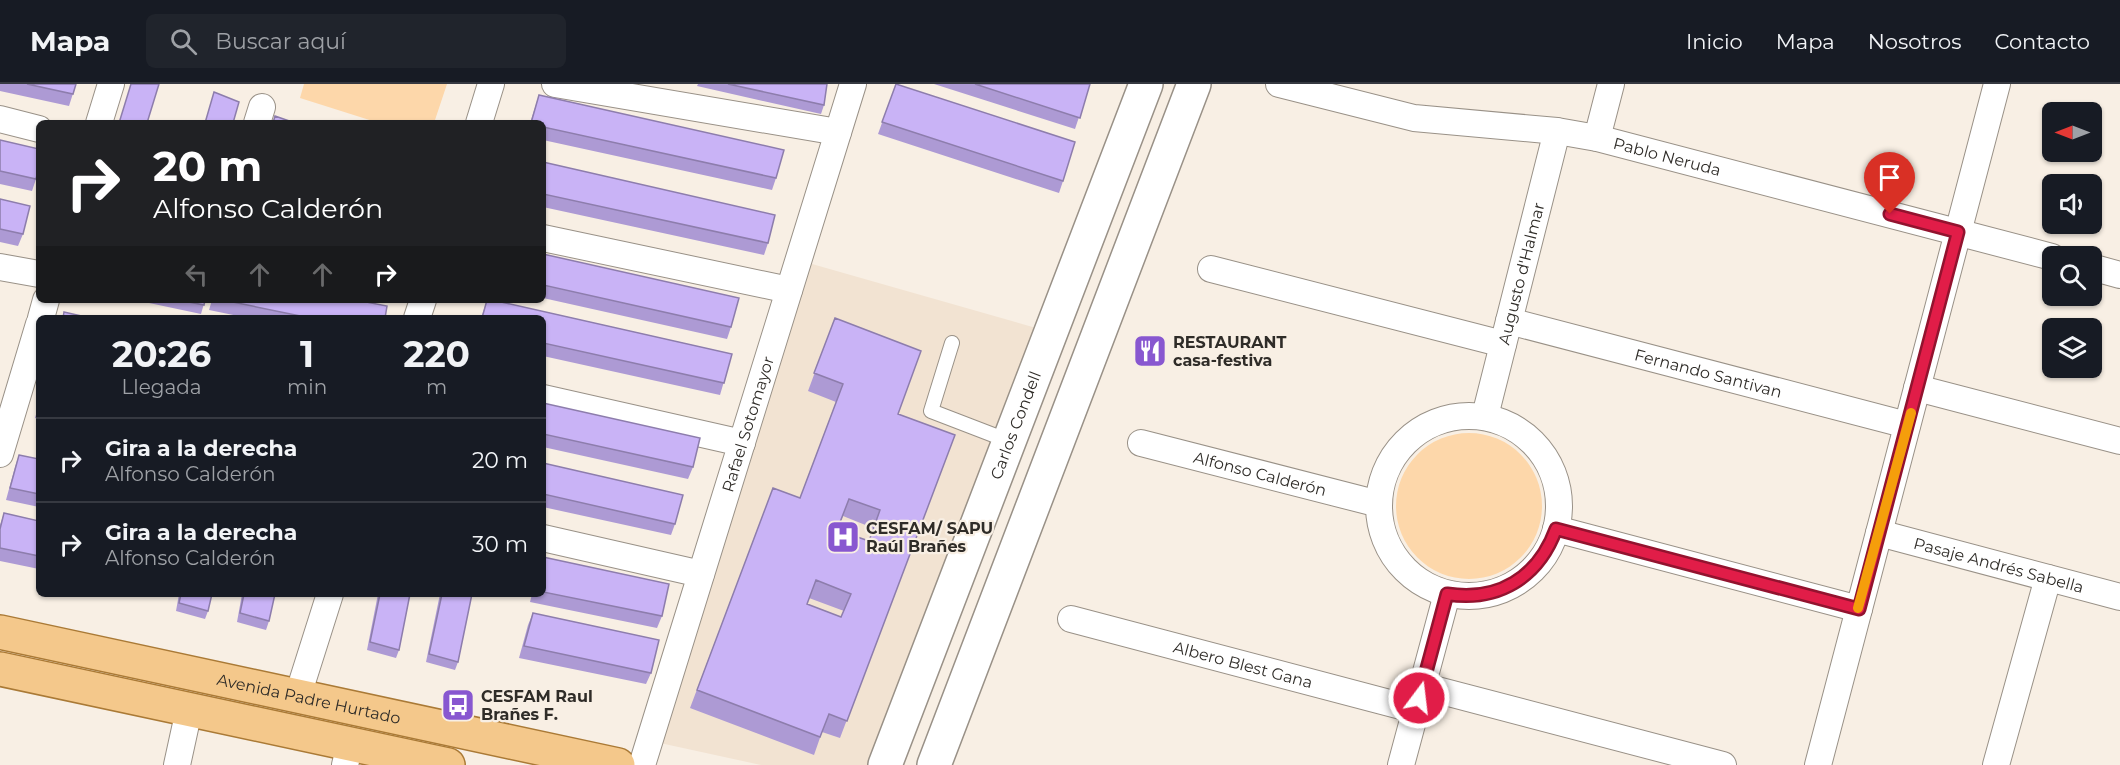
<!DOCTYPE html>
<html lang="es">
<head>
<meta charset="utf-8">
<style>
  :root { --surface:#171b24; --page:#20242c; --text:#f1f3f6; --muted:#9ea1a6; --line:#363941 }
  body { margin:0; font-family:Montserrat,sans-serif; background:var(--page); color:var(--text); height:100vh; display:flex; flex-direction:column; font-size:22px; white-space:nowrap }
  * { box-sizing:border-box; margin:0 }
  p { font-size:20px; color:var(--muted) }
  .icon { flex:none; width:33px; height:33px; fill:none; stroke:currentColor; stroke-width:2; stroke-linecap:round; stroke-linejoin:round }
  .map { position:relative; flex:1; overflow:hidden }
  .details { position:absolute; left:36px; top:231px; width:510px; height:282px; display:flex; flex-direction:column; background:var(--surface); border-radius:9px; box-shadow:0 2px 4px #0004 }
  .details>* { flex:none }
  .banner { position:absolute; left:36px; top:36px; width:510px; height:183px; border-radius:9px; box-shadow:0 2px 4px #0004; background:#202124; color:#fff; overflow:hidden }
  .needle { width:39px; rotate:270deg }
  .fabs { position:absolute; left:2042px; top:18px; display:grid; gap:12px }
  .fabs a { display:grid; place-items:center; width:60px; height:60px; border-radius:9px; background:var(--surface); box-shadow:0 2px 4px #0004; font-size:30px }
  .pin { position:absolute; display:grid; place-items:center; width:51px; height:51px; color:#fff; margin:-62px -26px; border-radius:50% 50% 50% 0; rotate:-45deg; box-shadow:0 0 6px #0007 }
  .pin .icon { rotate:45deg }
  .me { position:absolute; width:66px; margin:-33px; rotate:15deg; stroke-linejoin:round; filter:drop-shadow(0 0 4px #0008) }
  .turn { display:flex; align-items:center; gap:21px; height:126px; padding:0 18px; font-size:27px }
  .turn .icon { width:78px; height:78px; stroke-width:2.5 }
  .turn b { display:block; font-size:42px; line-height:51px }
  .lanes { display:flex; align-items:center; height:57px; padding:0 18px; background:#0003; justify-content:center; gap:30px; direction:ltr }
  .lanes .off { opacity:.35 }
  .eta { display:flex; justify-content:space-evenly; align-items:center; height:102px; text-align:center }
  .eta b { font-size:36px; font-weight:700; line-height:42px }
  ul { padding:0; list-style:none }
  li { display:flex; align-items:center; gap:18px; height:84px; padding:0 18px; border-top:2px solid var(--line) }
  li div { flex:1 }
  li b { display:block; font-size:22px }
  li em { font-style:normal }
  header { display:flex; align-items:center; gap:36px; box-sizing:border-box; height:84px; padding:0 30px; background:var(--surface); border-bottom:2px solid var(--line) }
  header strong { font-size:28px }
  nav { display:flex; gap:33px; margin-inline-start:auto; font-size:21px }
  .search { width:420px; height:54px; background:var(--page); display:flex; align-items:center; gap:15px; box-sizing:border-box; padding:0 21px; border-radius:9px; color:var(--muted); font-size:22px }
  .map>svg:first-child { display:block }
  .built { fill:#f2e3d2 }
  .green { fill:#fdd7aa }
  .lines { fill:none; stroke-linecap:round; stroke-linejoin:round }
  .service-casing { stroke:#999187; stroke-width:16 }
  .minor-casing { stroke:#999187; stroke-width:28 }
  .tertiary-casing { stroke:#999187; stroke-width:36 }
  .primary-casing { stroke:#aa7a36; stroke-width:36 }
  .service { stroke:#fff; stroke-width:14 }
  .minor { stroke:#fff; stroke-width:26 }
  .tertiary { stroke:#fff; stroke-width:33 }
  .primary { stroke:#f4c88b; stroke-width:33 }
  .wall { fill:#ad9ad4; fill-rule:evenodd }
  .building { fill:#c9b3f6; stroke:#8d7dac; stroke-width:1.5; fill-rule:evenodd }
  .route-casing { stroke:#92132f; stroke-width:15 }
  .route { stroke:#e11d48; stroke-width:10 }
  .slow { stroke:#f59e0b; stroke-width:10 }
  .labels { text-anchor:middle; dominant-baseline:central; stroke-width:4.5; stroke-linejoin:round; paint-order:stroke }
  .street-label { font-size:16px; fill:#2f2c28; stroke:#f8efe4 }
  .poi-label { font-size:16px; font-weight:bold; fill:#2f2c28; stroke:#f8efe4; text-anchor:start }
</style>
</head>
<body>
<header>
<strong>Mapa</strong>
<div class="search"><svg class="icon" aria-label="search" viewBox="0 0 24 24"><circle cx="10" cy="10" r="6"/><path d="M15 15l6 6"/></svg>Buscar aquí</div>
<nav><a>Inicio</a><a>Mapa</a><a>Nosotros</a><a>Contacto</a></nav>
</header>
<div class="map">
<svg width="2120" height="681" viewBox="0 0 2120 681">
  <rect width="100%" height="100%" fill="#f8efe4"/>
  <path class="built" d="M805,178l238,68 -168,435h-114l-101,-22z"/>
  <path class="green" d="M304,0h143l-13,39h-55l-79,-25z
    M1396 422a73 73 0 1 1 146 0a73 73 0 1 1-146 0Z"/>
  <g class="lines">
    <defs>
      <path id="service" d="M952,259l-21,68 78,30"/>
      <g id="minor">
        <path d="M555,0l283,48"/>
        <path id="s1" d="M1279,0l135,34 143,13 40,7 455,119"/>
        <path d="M0,35l39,10"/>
        <path d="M99,39l12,-39"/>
        <path d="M257,39l5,-16"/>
        <path d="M479,39l12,-39"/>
        <path d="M1597,54l14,-54"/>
        <path d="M543,154l246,52"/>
        <path d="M0,183l39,7"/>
        <path d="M2091,183l29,8"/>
        <path d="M1211,185l292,75"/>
        <path d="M41,234l5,-18"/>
        <path d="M417,234l6,-18"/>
        <path id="s2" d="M1509,237l398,104"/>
        <path d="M1917,304l203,53"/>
        <path d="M543,314l199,45"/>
        <circle cx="1469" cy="422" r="90"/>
        <path id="s3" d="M1485,332l72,-285"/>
        <path id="s4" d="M1141,359l238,61"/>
        <path d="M0,370l39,-130"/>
        <path d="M1556,445l303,80"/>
        <path id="s5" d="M1879,449l241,64"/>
        <path d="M543,454l158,36"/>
        <path id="s6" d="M1071,535l345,91"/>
        <path d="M1422,602l301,79"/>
        <path d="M298,611l32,-101"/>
        <path d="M177,681l12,-55"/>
        <path d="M345,681l5,-21"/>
        <path id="s7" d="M642,681l211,-681"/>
        <path d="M1401,681l46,-171"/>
        <path d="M1818,681l179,-681"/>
        <path d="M1996,681l52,-187"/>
      </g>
      <g id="tertiary">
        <path id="s8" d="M885,681l261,-681"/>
        <path d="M934,681l260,-681"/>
      </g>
      <g id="primary">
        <path id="s9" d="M0,548l618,133"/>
        <path d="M0,585l448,96"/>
      </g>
    </defs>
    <use href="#service" class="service-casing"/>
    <use href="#minor" class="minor-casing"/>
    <use href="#tertiary" class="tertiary-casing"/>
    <use href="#primary" class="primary-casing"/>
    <use href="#service" class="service"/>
    <use href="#minor" class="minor"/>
    <use href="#tertiary" class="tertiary"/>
    <use href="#primary" class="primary"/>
  </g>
  <path class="wall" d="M0,0h76l-7,22 -69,-15z
    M698,0h129l-3,21 -3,9 -124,-28z
    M896,0l167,97 -4,12 -181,-59z
    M934,0h156l-15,45z
    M539,11l237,83 -4,12 -229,-50v-17h-13z
    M0,56l36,39 -4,12 -32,-7z
    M543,78l225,81 -4,12 -221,-48z
    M0,115l23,35 -5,12 -18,-4z
    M543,170l188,73 -4,12 -184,-41z
    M135,216h70l-4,14z
    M212,216h144l29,18h-137l-39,-8z
    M487,216h5l240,54 -12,41 -177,-39v-38h-62z
    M835,234l63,96 57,21 -115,303 -18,-6 -8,23 -124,-47 83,-220 27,10 36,-96 -28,-11zM843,432l30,12 -4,13 -32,-11zM809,514l35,13 -3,6 -34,-13z
    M543,319l150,64 -5,12 -145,-32z
    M39,320v15l-4,-1z
    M19,371l20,4v48l-33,-7 9,-33z
    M543,379l132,61 -4,11 -128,-28z
    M4,429l35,8v48l-39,-8v-36z
    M543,474l119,58 -5,12 -127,-26 2,-8h11z
    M179,510h33l-4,17 -3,8 -29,-8z
    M242,510h33l-6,27 -3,9 -29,-8z
    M378,510h32l-11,56 -3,8 -29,-8z
    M440,510h32l-14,68 -3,8 -29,-8z
    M533,529l118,60 -5,11 -127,-26 9,-33z"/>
  <path class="building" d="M27,0h49l-3,10z
    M131,0h28l-12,39h-28z
    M728,0h99l-3,21z
    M896,0l179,58 -12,39 -181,-59z
    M975,0h115l-10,34z
    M214,8l25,10 -6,21h-28z
    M539,11l245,55 -8,28 -233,-51v-4h-12z
    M275,32l20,7h-22z
    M0,56l39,9v19l-3,11 -36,-8z
    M543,78l232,53 -7,28 -225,-49z
    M0,115l30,7 -7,28 -23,-5z
    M543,170l196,44 -8,29 -188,-42z
    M179,216h26l-1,5z
    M223,216h133l31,6 -2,12h-75z
    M487,216h5l240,54 -8,29 -181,-40v-25h-61z
    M64,228l26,6h-27z
    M835,234l86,33 -23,63 57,21 -108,286 -18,-7 -9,23 -123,-47 76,-202 27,10 43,-114 -29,-11zM849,415l31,11 -11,31 -32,-11zM816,496l35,14 -10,23 -34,-13z
    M543,319l157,35 -7,29 -150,-33z
    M19,371l20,4v35l-29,-6z
    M543,379l140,32 -8,29 -132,-30z
    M4,429l35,8v35l-39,-8v-19z
    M543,473l126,27 -7,32 -119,-24z
    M181,510h31l-4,17 -29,-8z
    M244,510h31l-6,27 -29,-8z
    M380,510h30l-11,56 -29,-8z
    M442,510h30l-14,68 -29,-8z
    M533,529l126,27 -8,33 -127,-27z"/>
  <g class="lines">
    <defs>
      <path id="route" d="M1419,614l28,-104c51,8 91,-16 109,-65l303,80 99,-377 -68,-18"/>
    </defs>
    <use href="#route" class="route-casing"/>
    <use href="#route" class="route"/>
    <path class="slow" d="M1858,524l53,-195"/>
  </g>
  <defs>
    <symbol id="restaurant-square" viewBox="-11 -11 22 22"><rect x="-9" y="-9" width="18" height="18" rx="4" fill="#8857d0" stroke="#f8efe4"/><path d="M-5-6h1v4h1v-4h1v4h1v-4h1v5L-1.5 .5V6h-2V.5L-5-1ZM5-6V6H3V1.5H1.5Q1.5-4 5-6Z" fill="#fff"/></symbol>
    <symbol id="hospital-square" viewBox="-11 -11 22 22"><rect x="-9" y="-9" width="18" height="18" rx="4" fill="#8857d0" stroke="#f8efe4"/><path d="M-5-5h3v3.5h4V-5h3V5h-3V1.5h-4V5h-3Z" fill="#fff"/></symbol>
    <symbol id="bus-square" viewBox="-11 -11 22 22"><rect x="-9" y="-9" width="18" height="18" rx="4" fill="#8857d0" stroke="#f8efe4"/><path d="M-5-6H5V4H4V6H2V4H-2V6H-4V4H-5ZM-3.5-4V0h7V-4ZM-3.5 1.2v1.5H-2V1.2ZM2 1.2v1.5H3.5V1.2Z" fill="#fff"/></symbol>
  </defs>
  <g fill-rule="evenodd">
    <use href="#restaurant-square" x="1131" y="248" width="38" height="38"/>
    <use href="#hospital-square" x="824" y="434" width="38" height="38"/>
    <use href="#bus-square" x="439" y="602" width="38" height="38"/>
  </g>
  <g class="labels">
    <g class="street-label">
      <text stroke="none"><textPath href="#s1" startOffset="396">Pablo Neruda</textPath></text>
      <text stroke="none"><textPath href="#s3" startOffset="147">Augusto d'Halmar</textPath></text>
      <text stroke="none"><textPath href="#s2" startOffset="206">Fernando Santivan</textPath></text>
      <text stroke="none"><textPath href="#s7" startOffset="357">Rafael Sotomayor</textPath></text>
      <text stroke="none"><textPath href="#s8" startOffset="364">Carlos Condell</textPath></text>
      <text stroke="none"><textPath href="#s4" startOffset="123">Alfonso Calderón</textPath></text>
      <text stroke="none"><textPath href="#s5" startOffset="124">Pasaje Andrés Sabella</textPath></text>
      <text stroke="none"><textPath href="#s6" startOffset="178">Albero Blest Gana</textPath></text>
      <text stroke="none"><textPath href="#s9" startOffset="316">Avenida Padre Hurtado</textPath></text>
    </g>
    <g class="poi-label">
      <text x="1173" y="258">RESTAURANT<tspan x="1173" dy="18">casa-festiva</tspan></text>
      <text x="866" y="444">CESFAM/ SAPU<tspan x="866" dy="18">Raúl Brañes</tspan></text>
      <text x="481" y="612">CESFAM Raul<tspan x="481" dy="18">Brañes F.</tspan></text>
    </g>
  </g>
</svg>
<div class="fabs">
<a><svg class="needle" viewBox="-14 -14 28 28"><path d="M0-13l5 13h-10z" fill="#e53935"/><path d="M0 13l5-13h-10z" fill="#9ea1a6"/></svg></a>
<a><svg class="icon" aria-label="sound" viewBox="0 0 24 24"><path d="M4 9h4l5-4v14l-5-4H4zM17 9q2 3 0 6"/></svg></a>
<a><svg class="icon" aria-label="search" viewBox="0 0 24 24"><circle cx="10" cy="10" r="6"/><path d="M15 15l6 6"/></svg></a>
<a><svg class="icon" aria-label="layers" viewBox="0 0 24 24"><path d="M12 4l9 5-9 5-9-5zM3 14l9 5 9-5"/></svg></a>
</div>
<div class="pin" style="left:1890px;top:130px;background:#d93025"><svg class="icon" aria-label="arrive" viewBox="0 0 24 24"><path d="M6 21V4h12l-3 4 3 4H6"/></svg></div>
<svg class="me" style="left:1419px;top:614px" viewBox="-20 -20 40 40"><circle r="17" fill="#e11d48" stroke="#fff" stroke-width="3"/><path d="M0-11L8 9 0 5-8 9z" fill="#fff"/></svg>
<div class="banner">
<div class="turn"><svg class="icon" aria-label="right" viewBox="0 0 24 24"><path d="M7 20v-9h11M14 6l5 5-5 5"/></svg><div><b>20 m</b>Alfonso Calderón</div></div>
<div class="lanes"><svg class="icon off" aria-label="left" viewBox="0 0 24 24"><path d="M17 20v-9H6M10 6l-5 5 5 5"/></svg><svg class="icon off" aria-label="ahead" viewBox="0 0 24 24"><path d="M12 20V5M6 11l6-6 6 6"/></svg><svg class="icon off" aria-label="ahead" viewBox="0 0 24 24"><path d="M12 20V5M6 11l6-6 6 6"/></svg><svg class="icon" aria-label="right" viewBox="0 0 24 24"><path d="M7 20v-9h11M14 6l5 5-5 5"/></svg></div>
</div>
<section class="details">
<div class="eta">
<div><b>20:26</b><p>Llegada</p></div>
<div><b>1</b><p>min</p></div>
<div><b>220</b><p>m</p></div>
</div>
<ul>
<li><svg class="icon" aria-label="right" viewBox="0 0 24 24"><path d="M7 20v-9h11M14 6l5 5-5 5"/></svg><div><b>Gira a la derecha</b><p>Alfonso Calderón</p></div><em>20 m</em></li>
<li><svg class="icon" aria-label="right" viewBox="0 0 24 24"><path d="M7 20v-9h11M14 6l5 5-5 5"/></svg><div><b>Gira a la derecha</b><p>Alfonso Calderón</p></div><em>30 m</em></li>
</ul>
</section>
</div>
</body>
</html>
